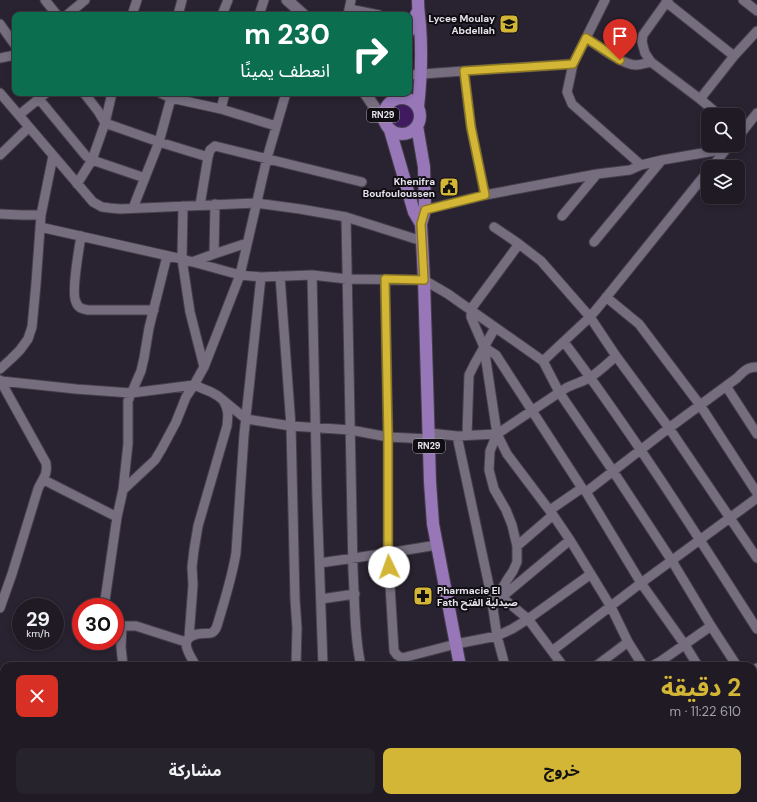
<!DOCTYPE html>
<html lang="ar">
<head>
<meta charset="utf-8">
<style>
  :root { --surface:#1f1a24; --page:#27232c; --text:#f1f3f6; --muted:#a1a1a6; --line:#3c3841; --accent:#d3b635 }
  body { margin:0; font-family:"DM Sans","Noto Sans Arabic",sans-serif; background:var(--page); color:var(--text); direction:rtl; height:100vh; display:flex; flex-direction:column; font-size:15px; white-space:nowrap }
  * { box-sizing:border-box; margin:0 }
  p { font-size:13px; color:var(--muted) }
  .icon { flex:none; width:22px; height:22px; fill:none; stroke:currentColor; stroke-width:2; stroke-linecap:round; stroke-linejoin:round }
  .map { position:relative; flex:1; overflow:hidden; direction:ltr }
  .side { position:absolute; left:0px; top:662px; width:757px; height:140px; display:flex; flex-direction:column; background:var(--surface); border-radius:12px 12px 0 0; box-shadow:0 2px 6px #0003,0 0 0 1px var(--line); direction:rtl }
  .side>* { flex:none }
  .hud { position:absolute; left:12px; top:12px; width:400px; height:84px; border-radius:8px; box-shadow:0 2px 6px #0003,0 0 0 1px var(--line); direction:rtl; background:#0b6e4f; color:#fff; overflow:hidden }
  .fabs { position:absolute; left:701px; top:108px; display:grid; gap:8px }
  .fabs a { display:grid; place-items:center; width:44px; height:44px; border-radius:8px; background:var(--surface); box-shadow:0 2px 6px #0003,0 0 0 1px var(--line); font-size:20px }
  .speed { position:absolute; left:12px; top:598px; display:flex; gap:8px; font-size:20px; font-weight:700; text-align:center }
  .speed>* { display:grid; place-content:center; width:52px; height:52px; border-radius:50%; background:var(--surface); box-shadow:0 2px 6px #0003,0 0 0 1px var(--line); line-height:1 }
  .speed small { font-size:10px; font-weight:400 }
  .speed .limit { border:6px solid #d22; background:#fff; color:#111 }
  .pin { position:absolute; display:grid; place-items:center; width:34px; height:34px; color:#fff; margin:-41px -17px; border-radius:50% 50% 50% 0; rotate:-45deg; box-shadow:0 0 4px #0007 }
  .pin .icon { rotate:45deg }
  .me { position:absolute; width:44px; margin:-22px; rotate:357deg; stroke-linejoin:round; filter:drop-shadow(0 0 3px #0008) }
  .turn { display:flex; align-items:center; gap:14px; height:84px; padding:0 16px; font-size:18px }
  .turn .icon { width:52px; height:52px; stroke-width:2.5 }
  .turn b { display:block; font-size:28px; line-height:34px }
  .round { display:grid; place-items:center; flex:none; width:42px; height:42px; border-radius:8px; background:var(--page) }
  .overview { display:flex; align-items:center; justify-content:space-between; height:68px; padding:0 16px }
  h1 { font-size:24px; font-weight:700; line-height:30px; color:var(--accent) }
  .button { display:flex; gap:8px; margin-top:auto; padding:8px 16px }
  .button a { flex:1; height:46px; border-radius:8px; background:var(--accent); color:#111; font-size:16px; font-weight:700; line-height:46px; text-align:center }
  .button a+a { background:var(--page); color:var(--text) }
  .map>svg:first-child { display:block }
  .green { fill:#401a60 }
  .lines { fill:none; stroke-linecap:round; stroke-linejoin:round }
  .minor-casing { stroke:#45404b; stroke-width:11 }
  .tertiary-casing { stroke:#45404b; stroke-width:13 }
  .primary-casing { stroke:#45404b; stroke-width:14 }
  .minor { stroke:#766e7f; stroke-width:9 }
  .tertiary { stroke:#766e7f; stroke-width:11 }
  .primary { stroke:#9877b9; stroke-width:12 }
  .route-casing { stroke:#897622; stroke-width:10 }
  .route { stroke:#d3b635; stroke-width:7 }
  .labels { text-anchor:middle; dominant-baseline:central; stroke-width:4; stroke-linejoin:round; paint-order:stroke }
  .shield { fill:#100d13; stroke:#a6a3ab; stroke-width:1 }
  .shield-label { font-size:9px; font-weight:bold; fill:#e7e3ec }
  .poi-label { font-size:10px; font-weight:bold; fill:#e7e3ec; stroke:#100d13; text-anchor:end }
</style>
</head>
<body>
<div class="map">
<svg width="757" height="802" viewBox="0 0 757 802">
  <rect width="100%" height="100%" fill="#292230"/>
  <path class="green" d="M389 116a13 13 0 1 1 26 0a13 13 0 1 1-26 0Z"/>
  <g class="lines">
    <defs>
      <path id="minor" d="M45,0l12,15
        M668,0l-25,35 -1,7 3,11 6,9 49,37
        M743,0l14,11
        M666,2l68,54
        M349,9l30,6
        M67,15l18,-15
        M132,15l5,-15
        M178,15l4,-15
        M222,15l6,-15
        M259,15l5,-15
        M348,15l3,-15
        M0,24l15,21
        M586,38c12,8 36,27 50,27 5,0 10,-2 15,-3
        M0,58l15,-3
        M573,64l-6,28 5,12 69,61
        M464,71l7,56 14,68
        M409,75l55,-4 109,-7 32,-64
        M0,93l93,109 9,5 8,1 10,1 136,-6 44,6 46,8 76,24
        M84,93l14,18 7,12 54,19 49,15
        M160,93l11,5 50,11 55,17
        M39,99l47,57 6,4 53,18
        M221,109l4,-16
        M19,115l27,-22
        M719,115l-19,-16 34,-43 23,-25
        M738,137l19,-24
        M0,155l29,-28
        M712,167l15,-19
        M77,184l15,-24 13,-37 7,-30
        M200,205l8,-48 2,-7 5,-4 147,36
        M183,206l-1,53 8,53 14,55
        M133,208l26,-66 12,-44
        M420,211l65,-16 112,-21 33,-4 11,-5 21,-5 64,-11
        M0,214l22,1h19
        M562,216l35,-42
        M346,217l7,354c2,31 1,64 8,95
        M40,227l142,32 58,16 21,2 51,-2 35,4 77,1 24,14 95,67 47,-44 10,-12 108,-134
        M494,227l25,17 22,17 49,56 26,39 53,72 88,130
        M81,236c-2,13 -10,57 -5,66 2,6 6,7 12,8h66
        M594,242l68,-82
        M519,244l-48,65v8l13,30 13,87 10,20 46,61 17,25 41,67 17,35 15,24
        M214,254l1,-50
        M192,262l22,-8 33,-11
        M312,275l5,222 6,169
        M280,276l11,150 4,173 2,29 -1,38
        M385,279l3,158v116l6,98 3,4 5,3 54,-14 41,-8 15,-7 16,-10 63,-45
        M606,297l33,27 61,81 57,88
        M564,342c69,92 131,190 193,287
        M484,347l12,8 86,133 4,4 55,91 44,62 13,21
        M543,361l16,31 54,79 59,90 39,65 26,40
        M0,369l11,-10 9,-9 8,-11 4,-12 4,-43 5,-69 12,-59
        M0,380l46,83c2,13 -4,16 -8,26l-26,85 -12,34
        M1,381l75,8 55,4 63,-8 17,7 7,4 28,23 45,7 60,4 37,7 41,2
        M726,386l31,48
        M429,433l28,3 40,-2 69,-46c8,-4 16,-6 23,-10 10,-6 19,-15 27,-22
        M497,434l-7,17 -1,19 5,19 12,21 6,15 5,21v16l-4,9 -6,9 -4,7 -1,5 2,7 24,20 35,47
        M467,435l2,-60 6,-12 20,-35
        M457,436l34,159 6,41 8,30
        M44,480l73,37
        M123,490l32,-30 6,-10 15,-28 10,-25 8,-12 10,-18 15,-38 21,-54 27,-117 19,-65
        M586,492l83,-64 68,-50c7,-7 10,-11 20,-11
        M550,510l32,-22
        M517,546l36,-31
        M320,563l68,-10 49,-8
        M500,595l3,1 67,-56
        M321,599l34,-5
        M104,607l13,-90 6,-27 5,-46v-43l13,-30 3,-13 5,-30 18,-72
        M115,626h21l50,16
        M122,626l-1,21 2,19
        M189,637l4,-52 -1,-18 2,-17 4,-24 29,-100c1,-9 2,-16 -3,-24
        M552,651l89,-68 116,-85
        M196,666c-7,-12 -19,-28 2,-32 4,-1 9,0 13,-1 3,-1 5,-4 6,-7 7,-24 15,-48 19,-73l8,-118 17,-158
        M596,666l32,-24
        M652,666l9,-5 50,-35
        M753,671l4,-3
        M753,690l4,6
        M753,729l4,-2
        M753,749l4,5
        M753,764l4,-2
        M195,798l3,4
        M265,798v4
        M392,798l1,4
        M529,798v4
        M564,798v4
        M580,798l2,4
        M722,798l1,4
        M145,802l1,-4
        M292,802l1,-4
        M332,802l1,-4
        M596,802l9,-4
        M689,802l8,-4"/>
      <path id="tertiary" d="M287,0l17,15
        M365,93l19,28"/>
      <path id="primary" d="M418,0c0,9 1,17 2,25 2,27 1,55 -2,82
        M409,31l3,-9 6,-11
        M384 116a18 18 0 1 1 36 0a18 18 0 1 1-36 0Z
        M417,126l7,41 1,43 -4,14 1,17 2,39 6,202 3,42 27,142
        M390,130l24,82 7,12
        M484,798l1,4"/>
    </defs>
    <use href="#minor" class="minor-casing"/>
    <use href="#tertiary" class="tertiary-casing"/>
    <use href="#primary" class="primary-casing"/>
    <use href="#minor" class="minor"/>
    <use href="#tertiary" class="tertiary"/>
    <use href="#primary" class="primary"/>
  </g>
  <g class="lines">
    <defs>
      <path id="route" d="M389,567l-1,-14v-116l-3,-158 39,1 -3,-56 4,-14 60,-15 -14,-68 -7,-56 109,-7 13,-26 34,22"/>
    </defs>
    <use href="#route" class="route-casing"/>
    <use href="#route" class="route"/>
  </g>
  <defs>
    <symbol id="university-square" viewBox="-11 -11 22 22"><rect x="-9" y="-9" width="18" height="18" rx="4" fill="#d3b635" stroke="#100d13"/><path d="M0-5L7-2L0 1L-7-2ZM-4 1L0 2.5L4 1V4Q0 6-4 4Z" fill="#111"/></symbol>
    <symbol id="civic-square" viewBox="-11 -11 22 22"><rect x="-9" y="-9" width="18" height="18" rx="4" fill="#d3b635" stroke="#100d13"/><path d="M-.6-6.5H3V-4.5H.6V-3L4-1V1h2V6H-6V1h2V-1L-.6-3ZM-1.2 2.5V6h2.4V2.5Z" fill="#111"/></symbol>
    <symbol id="pharmacy-square" viewBox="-11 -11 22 22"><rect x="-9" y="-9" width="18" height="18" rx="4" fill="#d3b635" stroke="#100d13"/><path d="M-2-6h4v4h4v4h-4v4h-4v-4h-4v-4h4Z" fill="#111"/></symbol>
  </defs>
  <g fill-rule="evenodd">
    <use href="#university-square" x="498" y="13" width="22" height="22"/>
    <use href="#civic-square" x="438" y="176" width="22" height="22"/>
    <use href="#pharmacy-square" x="412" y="585" width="22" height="22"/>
  </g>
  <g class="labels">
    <g class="shield">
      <rect x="367" y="108" width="32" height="14" rx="3"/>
      <rect x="413" y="439" width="32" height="14" rx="3"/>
    </g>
    <g class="shield-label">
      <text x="383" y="115">RN29</text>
      <text x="429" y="446">RN29</text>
    </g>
    <g class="poi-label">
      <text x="495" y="18">Lycee Moulay<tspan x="495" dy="12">Abdellah</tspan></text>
      <text x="435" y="181">Khenifra<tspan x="435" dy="12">Boufouloussen</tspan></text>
      <text x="437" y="590" text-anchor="start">Pharmacie El<tspan x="437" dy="12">Fath صيدلية الفتح</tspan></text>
    </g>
  </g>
</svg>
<div class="fabs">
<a><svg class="icon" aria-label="search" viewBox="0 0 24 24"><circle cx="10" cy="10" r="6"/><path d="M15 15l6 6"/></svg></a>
<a><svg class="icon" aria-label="layers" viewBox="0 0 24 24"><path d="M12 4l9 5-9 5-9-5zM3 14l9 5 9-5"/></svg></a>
</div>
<div class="speed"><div>29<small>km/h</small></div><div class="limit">30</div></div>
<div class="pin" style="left:620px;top:60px;background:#d93025"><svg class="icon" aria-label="arrive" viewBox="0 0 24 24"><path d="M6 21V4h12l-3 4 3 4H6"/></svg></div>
<svg class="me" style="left:389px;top:567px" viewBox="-20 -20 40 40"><circle r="19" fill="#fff"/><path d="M0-13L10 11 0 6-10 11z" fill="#d3b635"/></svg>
<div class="hud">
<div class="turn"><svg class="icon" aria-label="right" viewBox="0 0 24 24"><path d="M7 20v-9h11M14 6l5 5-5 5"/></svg><div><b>230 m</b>انعطف يمينًا</div></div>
</div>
<section class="side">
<div class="overview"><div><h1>2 دقيقة</h1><p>610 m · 11:22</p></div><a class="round" style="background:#d93025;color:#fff"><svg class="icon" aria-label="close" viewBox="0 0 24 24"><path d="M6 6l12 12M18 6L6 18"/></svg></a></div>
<div class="button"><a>خروج</a><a>مشاركة</a></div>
</section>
</div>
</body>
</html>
